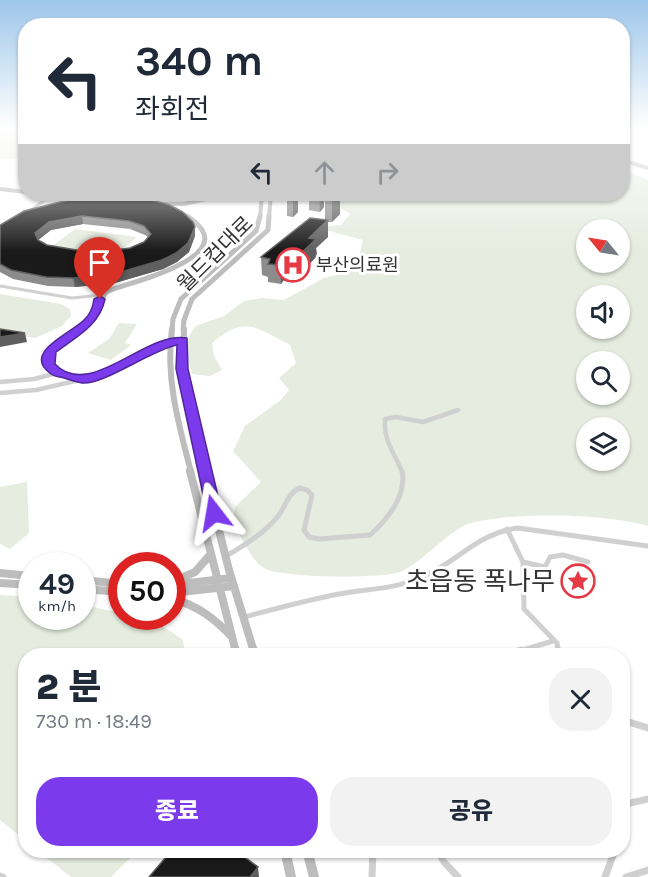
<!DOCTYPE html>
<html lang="ko">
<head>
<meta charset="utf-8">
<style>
  :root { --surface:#fff; --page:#f2f2f3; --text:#1f2937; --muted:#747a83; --accent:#7c3aed }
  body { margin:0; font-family:Karla,"Noto Sans KR",sans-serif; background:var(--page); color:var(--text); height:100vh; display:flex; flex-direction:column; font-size:22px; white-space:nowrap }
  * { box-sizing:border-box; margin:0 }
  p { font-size:20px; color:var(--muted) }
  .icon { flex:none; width:33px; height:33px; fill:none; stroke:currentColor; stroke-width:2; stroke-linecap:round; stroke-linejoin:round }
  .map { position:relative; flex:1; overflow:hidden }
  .side { position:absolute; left:18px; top:648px; width:612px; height:210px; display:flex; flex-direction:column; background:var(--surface); border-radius:24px; box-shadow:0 2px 4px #0004 }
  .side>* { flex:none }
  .guide { position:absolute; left:18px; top:18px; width:612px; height:183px; border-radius:24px; box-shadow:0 2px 4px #0004; background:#fff; color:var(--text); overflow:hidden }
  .needle { width:39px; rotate:300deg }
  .buttons { position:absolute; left:576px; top:219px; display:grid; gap:12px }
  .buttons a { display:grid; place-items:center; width:54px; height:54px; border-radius:50%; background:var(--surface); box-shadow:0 2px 4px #0004; font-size:30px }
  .speed { position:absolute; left:18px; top:552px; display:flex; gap:12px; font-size:30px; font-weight:700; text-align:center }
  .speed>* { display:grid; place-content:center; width:78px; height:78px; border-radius:50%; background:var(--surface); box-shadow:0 2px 4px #0004; line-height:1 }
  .speed small { font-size:15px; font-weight:400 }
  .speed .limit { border:9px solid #d22; background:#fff; color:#111 }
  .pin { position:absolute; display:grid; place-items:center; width:51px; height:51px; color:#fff; margin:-62px -26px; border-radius:50% 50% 50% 0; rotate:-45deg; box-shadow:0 0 6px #0007 }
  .pin .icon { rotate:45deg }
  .me { position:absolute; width:66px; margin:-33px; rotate:346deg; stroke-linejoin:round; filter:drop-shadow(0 0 4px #0008) }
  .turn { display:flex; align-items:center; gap:21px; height:126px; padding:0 18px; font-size:27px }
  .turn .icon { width:78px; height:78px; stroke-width:2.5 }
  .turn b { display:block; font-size:42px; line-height:51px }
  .lanes { display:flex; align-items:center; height:57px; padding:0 18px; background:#0003; justify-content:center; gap:30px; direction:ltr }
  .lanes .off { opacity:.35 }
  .round { display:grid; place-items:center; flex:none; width:63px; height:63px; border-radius:24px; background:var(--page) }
  .head { display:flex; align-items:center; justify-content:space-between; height:102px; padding:0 18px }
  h1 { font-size:36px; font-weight:800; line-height:45px }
  .primary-button { display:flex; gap:12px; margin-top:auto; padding:12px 18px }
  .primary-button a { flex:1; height:69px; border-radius:24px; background:var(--accent); color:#fff; font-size:24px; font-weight:800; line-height:69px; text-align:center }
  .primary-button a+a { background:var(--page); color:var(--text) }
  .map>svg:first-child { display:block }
  .green { fill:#e6ecdf; fill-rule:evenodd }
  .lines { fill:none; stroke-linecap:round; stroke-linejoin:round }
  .street-far3 { stroke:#d0d0d0; stroke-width:3 }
  .street-far2 { stroke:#d0d0d0; stroke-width:4.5 }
  .street-far1 { stroke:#d0d0d0; stroke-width:5 }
  .street { stroke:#d0d0d0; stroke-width:7 }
  .secondary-far4 { stroke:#bdbdbd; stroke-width:4 }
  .secondary-far3 { stroke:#bdbdbd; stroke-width:5 }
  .secondary-far2 { stroke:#bdbdbd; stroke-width:6 }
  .secondary-far1 { stroke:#bdbdbd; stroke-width:8 }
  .secondary { stroke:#bdbdbd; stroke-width:10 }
  .wall { fill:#8c8c8c; fill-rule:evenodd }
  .shaded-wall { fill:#5f5f5f }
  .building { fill:#1a1a1a; stroke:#5f5f5f; stroke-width:1.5; fill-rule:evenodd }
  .route { fill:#7c3aed; stroke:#51269a; stroke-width:1.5 }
  .labels { text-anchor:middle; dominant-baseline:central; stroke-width:6; stroke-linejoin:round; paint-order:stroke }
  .far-poi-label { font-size:18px; fill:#333; stroke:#fff; text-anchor:start }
  .street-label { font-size:21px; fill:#333; stroke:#fff }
  .near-poi-label { font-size:26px; fill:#333; stroke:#fff; text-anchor:end }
</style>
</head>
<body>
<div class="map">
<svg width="648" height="877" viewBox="0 0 648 877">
  <rect width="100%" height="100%" fill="#fff"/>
  <path class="green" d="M25,129v29l-25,1v-28z
    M630,172l18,8v346c-44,-13 -132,-14 -177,-3 -19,4 -50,41 -71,49 -18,7 -121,6 -136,-4 -16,-10 -18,-29 -32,-42l3,-19 26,-25 -28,-31 12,-25 36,-26 8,-10 -10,-12 17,-15 -6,-18c-35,-18 -44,-30 -78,-2l2,13 8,14 -12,6 -18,-2 -6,-24 4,-16 6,-8 28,-10 20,-15 18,-3 22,2 40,-22 39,-9v-4l-4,-6 4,-19 -37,-10 2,-4 13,-1 9,-11 -14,-9 3,-6c24,-7 46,4 69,-5h214l1,-20zM586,230h34v32h-34zM586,296h34v32h-34zM586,362h34v32h-34zM586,428h34v32h-34z
    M75,229l62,8 -22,19 -64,-9z
    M0,294l61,10 9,5 1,7 -9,10 -27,12 -35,-5z
    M119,323l18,1 -12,19 6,2 -20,15 -23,-7 21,-14z
    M27,482l2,51 -19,16 -10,-5v-57z
    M0,595l31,2 1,19h50l1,-11 38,8 1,3c24,0 42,10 61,24l2,15 -159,1 -1,184 -25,-20z
    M38,851h99l-26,26h-40z"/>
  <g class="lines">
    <path class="street-far3" d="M647,128l-1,3h2
      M27,213l26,-19
      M0,286l72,12 30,-3"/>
    <path class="street-far2" d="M0,382l34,-3 23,-6
      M0,393l36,-3 48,-11
      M402,472c-7,-18 -19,-32 -17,-53l11,-2 27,5 35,-12"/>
    <path class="street-far1" d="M507,529l16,33 1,47 33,34 1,9
      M226,556c19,-11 40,-24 53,-41 7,-10 9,-21 20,-27l8,2 5,5 -8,35 5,7 10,2 51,-4c18,-16 37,-40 32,-64
      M523,562l22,5 5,-10 13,-2 25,7
      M244,617c31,-8 63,-17 95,-23 27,-5 56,-5 81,-16 37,-15 57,-45 98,-50l130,18
      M516,652l37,-11"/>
    <path class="street" d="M558,650l1,6
      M501,656l20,-6
      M622,720l26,8
      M622,805l26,-6
      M622,815l3,9 -3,7
      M437,850l7,12 14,15
      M0,876l3,1
      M372,877l1,-27
      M605,877l10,-27
      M626,877l22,-7"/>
    <path class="secondary-far4" d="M622,160l26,8
      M0,189l26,3
      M44,194l63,4
      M163,204h21l44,-10
      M181,213l9,5
      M260,218l2,-24
      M269,218l2,-24"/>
    <path class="secondary-far3" d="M80,330l11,-12 15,-26c21,-10 144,-35 81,-76
      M172,330l1,-11 8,-20 75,-68 4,-15
      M183,330l1,-10 8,-21 76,-69 1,-14"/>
    <path class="secondary-far2" d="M82,329c-13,9 -30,15 -35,31 5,11 10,13 21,15 31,7 56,-13 83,-26 10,-4 22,-6 32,-9
      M172,329c-7,48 7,97 19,143
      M184,329c-3,49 9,96 21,143"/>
    <path class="secondary-far1" d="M190,471l46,181
      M204,471l25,99 25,82
      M0,573l32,3
      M82,580l40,4
      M172,582l23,-10 15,-17
      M0,583l32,2
      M172,585l59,-7
      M82,589l40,3
      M172,593l62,-7
      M172,599c25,6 42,19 60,38"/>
    <path class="secondary" d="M235,650l2,6
      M253,650l2,6
      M285,850l6,27
      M307,850l7,27"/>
  </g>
  <path class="wall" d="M283,194h15v18l-5,5 -6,-1v-22z
    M309,194h15v13l-4,5 -11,-2z
    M325,194h15v20l-8,8h-4v15l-12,11 1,8 -25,26 -9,-1 -2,3 -13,-2v-5l-6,-2 -1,-18 64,-37z
    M72,199l123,37 -6,16 -12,10 -14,7 -48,14 -40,4 -27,-1 -35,-7 -13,-7v-47zM83,224l47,5 15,6 3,2 -4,5 -14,6 -36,5 -47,-8 -9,-5 13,-10z"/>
  <path class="shaded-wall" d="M293,194h5v18l-5,5z
    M319,194h5v13l-4,5z
    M332,194h8v20l-8,8z
    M82,216l1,8 -32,6 -14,11 -2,-8 14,-11z
    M328,220v17l-12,11 1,8 -25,26 -1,-19 18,-25z
    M195,227v9l-6,16 -12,10 -14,7 -48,14 -40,4 -2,-9z
    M283,262v19l-2,3 -1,-19z
    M25,333l2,9 -27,5v-10z
    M258,867l1,10h-9z"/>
  <path class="building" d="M110,196l34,2 26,7 13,7 10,10 2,5 -7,16 -12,10 -14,7 -48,14 -41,4 -27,-1 -35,-7 -11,-6v-39l24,-14 48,-12zM82,216l47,5 15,5 7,8 -7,8 -14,6 -36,5 -47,-8 -9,-5 -3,-7 14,-11z
    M310,218l18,2 -19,18 7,1 -25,24 -8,-1 -3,3 -12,-1 2,-5 -9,-2z
    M0,329l25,4 -25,4z
    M172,850h63l23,17 -8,10h-101z"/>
  <linearGradient id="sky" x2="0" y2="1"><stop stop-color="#9ec6ea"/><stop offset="0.51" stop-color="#fff"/><stop offset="1" stop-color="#fff" stop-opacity="0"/></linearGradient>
  <rect width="648" height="251" fill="url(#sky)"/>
  <path class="route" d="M100,296l5,3c-5,26 -29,38 -49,53l-1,12c35,37 91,-34 132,-26l1,31 34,144 -2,3 -6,2 -7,-5 -31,-144 1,-24c-26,5 -73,40 -95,38 -6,-1 -12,-3 -18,-5 -4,-1 -9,-1 -13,-4 -31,-22 22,-41 34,-55 6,-6 8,-12 9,-20z"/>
  <defs>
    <symbol id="hospital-ring" viewBox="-11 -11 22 22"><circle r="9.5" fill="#fff" stroke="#e63946" stroke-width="1.5"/><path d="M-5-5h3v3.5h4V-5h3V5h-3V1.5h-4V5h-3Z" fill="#e63946"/></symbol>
    <symbol id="sight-ring" viewBox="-11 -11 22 22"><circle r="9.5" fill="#fff" stroke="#e63946" stroke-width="1.5"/><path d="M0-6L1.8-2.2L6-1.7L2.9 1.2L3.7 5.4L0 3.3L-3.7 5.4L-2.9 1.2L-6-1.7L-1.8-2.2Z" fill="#e63946"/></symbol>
  </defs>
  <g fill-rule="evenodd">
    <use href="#hospital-ring" x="274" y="246" width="38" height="38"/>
    <use href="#sight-ring" x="559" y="562" width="38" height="38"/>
  </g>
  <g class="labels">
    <g class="far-poi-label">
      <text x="316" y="265">부산의료원</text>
    </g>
    <g class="street-label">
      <text transform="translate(215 254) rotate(-45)">월드컵대로</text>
    </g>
    <g class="near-poi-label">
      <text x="555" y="581">초읍동 폭나무</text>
    </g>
  </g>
</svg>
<div class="buttons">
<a><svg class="needle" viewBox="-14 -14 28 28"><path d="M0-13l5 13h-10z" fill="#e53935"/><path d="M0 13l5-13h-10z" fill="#747a83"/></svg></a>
<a><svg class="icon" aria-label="sound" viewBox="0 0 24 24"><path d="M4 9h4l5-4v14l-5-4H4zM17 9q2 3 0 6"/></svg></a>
<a><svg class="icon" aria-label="search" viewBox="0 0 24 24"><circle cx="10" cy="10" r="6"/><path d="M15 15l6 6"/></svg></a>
<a><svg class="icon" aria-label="layers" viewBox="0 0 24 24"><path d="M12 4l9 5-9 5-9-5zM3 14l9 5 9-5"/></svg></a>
</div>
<div class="speed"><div>49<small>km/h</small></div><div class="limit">50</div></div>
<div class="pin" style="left:100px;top:299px;background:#d93025"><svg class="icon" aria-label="arrive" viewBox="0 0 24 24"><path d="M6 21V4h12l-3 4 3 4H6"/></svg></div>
<svg class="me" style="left:214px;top:513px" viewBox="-20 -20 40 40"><path d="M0-17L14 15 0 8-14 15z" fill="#7c3aed" stroke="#fff" stroke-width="4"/></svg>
<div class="guide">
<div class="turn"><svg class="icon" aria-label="left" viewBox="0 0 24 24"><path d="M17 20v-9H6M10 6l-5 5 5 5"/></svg><div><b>340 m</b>좌회전</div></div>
<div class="lanes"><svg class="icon" aria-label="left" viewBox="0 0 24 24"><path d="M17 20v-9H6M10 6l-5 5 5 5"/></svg><svg class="icon off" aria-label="ahead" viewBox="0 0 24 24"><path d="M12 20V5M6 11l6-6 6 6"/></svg><svg class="icon off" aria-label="right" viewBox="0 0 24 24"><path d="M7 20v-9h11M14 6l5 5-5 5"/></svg></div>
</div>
<section class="side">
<div class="head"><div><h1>2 분</h1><p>730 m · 18:49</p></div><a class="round"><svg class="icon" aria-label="close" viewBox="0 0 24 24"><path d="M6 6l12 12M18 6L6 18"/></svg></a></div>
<div class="primary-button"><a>종료</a><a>공유</a></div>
</section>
</div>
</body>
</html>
